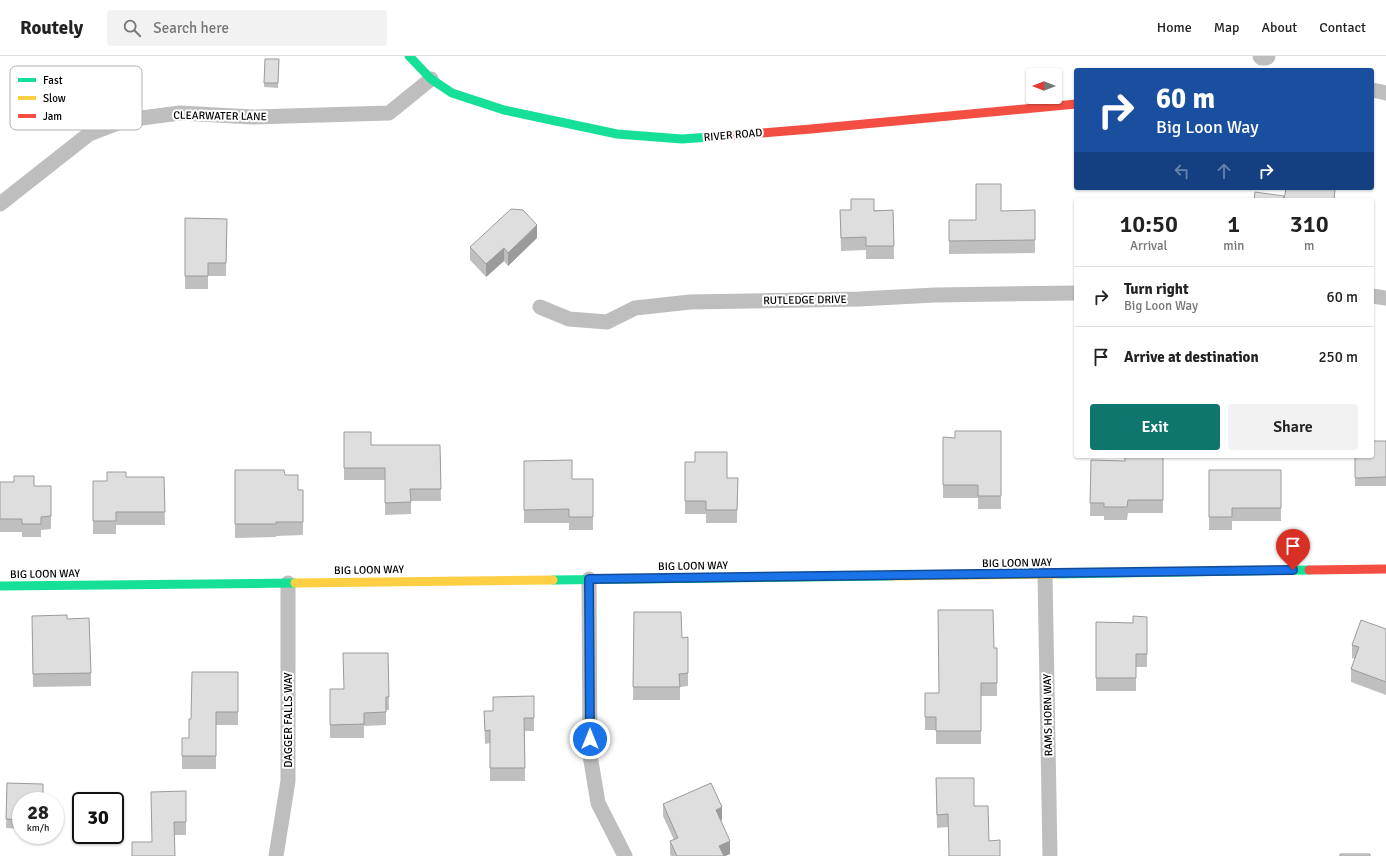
<!DOCTYPE html>
<html lang="en">
<head>
<meta charset="utf-8">
<style>
  :root { --surface:#fff; --page:#f2f2f2; --text:#222; --muted:#767676; --line:#e0e0e0; --accent:#0f766e }
  body { margin:0; font-family:Signika,sans-serif; background:var(--page); color:var(--text); height:100vh; display:flex; flex-direction:column; font-size:15px; white-space:nowrap }
  * { box-sizing:border-box; margin:0 }
  p { font-size:13px; color:var(--muted) }
  .icon { flex:none; width:22px; height:22px; fill:none; stroke:currentColor; stroke-width:2; stroke-linecap:round; stroke-linejoin:round }
  .map { position:relative; flex:1; overflow:hidden }
  .sheet { position:absolute; left:1074px; top:142px; width:300px; height:260px; display:flex; flex-direction:column; background:var(--surface); border-radius:4px; box-shadow:0 1px 3px #0004 }
  .sheet>* { flex:none }
  .hud { position:absolute; left:1074px; top:12px; width:300px; height:122px; border-radius:4px; box-shadow:0 1px 3px #0004; background:#1a4fa0; color:#fff; overflow:hidden }
  .needle { width:26px; rotate:270deg }
  .tools { position:absolute; left:1026px; top:12px; display:grid; gap:8px }
  .tools a { display:grid; place-items:center; width:36px; height:36px; border-radius:4px; background:var(--surface); box-shadow:0 1px 3px #0004; font-size:20px }
  .speed { position:absolute; left:12px; top:736px; display:flex; gap:8px; font-size:20px; font-weight:700; text-align:center }
  .speed>* { display:grid; place-content:center; width:52px; height:52px; border-radius:50%; background:var(--surface); box-shadow:0 1px 3px #0004; line-height:1 }
  .speed small { font-size:10px; font-weight:400 }
  .speed .limit { border:2px solid #111; border-radius:6px; background:#fff; color:#111 }
  .pin { position:absolute; display:grid; place-items:center; width:34px; height:34px; color:#fff; margin:-41px -17px; border-radius:50% 50% 50% 0; rotate:-45deg; box-shadow:0 0 4px #0007 }
  .pin .icon { rotate:45deg }
  .me { position:absolute; width:44px; margin:-22px; rotate:0deg; stroke-linejoin:round; filter:drop-shadow(0 0 3px #0008) }
  .turn { display:flex; align-items:center; gap:14px; height:84px; padding:0 16px; font-size:18px }
  .turn .icon { width:52px; height:52px; stroke-width:2.5 }
  .turn b { display:block; font-size:28px; line-height:34px }
  .lanes { display:flex; align-items:center; height:38px; padding:0 16px; background:#0003; justify-content:center; gap:20px; direction:ltr }
  .lanes .off { opacity:.35 }
  .eta { display:flex; justify-content:space-evenly; align-items:center; height:68px; text-align:center }
  .eta b { font-size:24px; font-weight:600; line-height:28px }
  .cta { display:flex; gap:8px; margin-top:auto; padding:8px 16px }
  .cta a { flex:1; height:46px; border-radius:4px; background:var(--accent); color:#fff; font-size:16px; font-weight:600; line-height:46px; text-align:center }
  .cta a+a { background:var(--page); color:var(--text) }
  ul { padding:0; list-style:none }
  li { display:flex; align-items:center; gap:12px; height:60px; padding:0 16px; border-top:1px solid var(--line) }
  li div { flex:1 }
  li b { display:block; font-size:15px }
  li em { font-style:normal }
  header { display:flex; align-items:center; gap:24px; box-sizing:border-box; height:56px; padding:0 20px; background:var(--surface); border-bottom:1px solid var(--line) }
  header strong { font-size:19px }
  nav { display:flex; gap:22px; margin-inline-start:auto; font-size:14px }
  .search { width:280px; height:36px; background:var(--page); display:flex; align-items:center; gap:10px; box-sizing:border-box; padding:0 14px; border-radius:4px; color:var(--muted); font-size:15px }
  .map>svg:first-child { display:block }
  .lines { fill:none; stroke-linecap:round; stroke-linejoin:round }
  .canal { stroke:#bdbdbd; stroke-width:19 }
  .street { stroke:#bebebe; stroke-width:15 }
  .fast { stroke:#16e098; stroke-width:9 }
  .slow { stroke:#ffcf43; stroke-width:9 }
  .jam { stroke:#f24e42; stroke-width:9 }
  .wall { fill:#bfbfbf }
  .shaded-wall { fill:#9b9b9b }
  .building { fill:#dedede; stroke:#9b9b9b }
  .route-casing { stroke:#114b97; stroke-width:10 }
  .route { stroke:#1a73e8; stroke-width:7 }
  .labels { text-anchor:middle; dominant-baseline:central; stroke-width:4; stroke-linejoin:round; paint-order:stroke }
  .street-label { font-size:11px; fill:#000; stroke:#fff }
  .key { fill:#fff; stroke:#b2b2b2; stroke-width:1 }
  .key-label { font-size:11px; fill:#000 }
</style>
</head>
<body>
<header>
<strong>Routely</strong>
<div class="search"><svg class="icon" aria-label="search" viewBox="0 0 24 24"><circle cx="10" cy="10" r="6"/><path d="M15 15l6 6"/></svg>Search here</div>
<nav><a>Home</a><a>Map</a><a>About</a><a>Contact</a></nav>
</header>
<div class="map">
<svg width="1386" height="800" viewBox="0 0 1386 800">
  <rect width="100%" height="100%" fill="#fff"/>
  <g class="lines">
    <path class="canal" d="M1262,0h4"/>
    <path class="street" d="M1372,34l14,3
      M0,148l89,-70 37,-14 54,-7 73,4 136,-4 42,-34
      M1372,240l14,2
      M540,251l29,12 38,3 28,-14 55,-6 169,-3 76,-4 141,-2
      M1045,518l5,282
      M589,523l1,176 8,48 27,53
      M276,800l12,-75v-198"/>
    <path class="fast" d="M409,0l22,23 21,14 52,17 113,24 65,5 43,-3
      M1058,518l251,-4
      M553,524l339,-4
      M0,530l295,-3"/>
    <path class="slow" d="M892,520l166,-2
      M295,527l258,-3"/>
    <path class="jam" d="M725,80l86,-7 265,-25
      M1309,514l77,-1"/>
  </g>
  <path class="wall" d="M265,3h14l-1,29 -14,-1z
    M840,154h53l1,49h-28v-9l-25,1z
    M1035,154v43l-86,1v-34h27l25,-9z
    M185,162l42,1 -1,57h-18v13h-23z
    M537,182l-29,28 -4,-5 -18,16 -16,-17v-13z
    M1001,375v78h-23v-11h-35v-61l12,1z
    M344,376l27,13h69l1,56h-30v13l-26,1v-35h-41z
    M1386,385v45h-31v-30z
    M1163,400v57h-35l-1,7h-23v-4h-14l1,-56 34,1z
    M524,405l48,18h21v51h-24v-7h-45z
    M685,406l42,16h11l-1,45h-31v-9h-21z
    M235,414l63,20h5v45l-27,1v1l-41,1z
    M1209,414h72v51h-49v9h-23z
    M126,421h38l1,48h-49v9h-23v-53h14z
    M0,426l34,4h17v43l-10,1v7h-19v-5h-22z
    M634,556l48,26 6,35v13l-8,1v13h-47z
    M1147,561v50h-11v24h-40v-69l37,1z
    M67,563l24,54v13l-58,1 -1,-58z
    M1386,573v66l-35,-13v-13l4,-10 -3,-1v-13z
    M994,592h3v48h-16v48h-45v-14h-11v-37h14z
    M388,597l1,57h-3v15l-22,1v12h-34v-49h13z
    M238,616v53h-22v44h-34v-31h7l2,-19z
    M534,640v35h-9v50h-35v-38l-5,1 -1,-33h9z
    M936,722l38,28 15,35 -41,-14 -11,1z
    M7,727l14,18v28l-15,-1z
    M186,735v44h-11l-23,7z
    M663,748l59,16h-1l9,34 -5,2h-54l-1,-2v-13l4,-1 -11,-24z"/>
  <path class="shaded-wall" d="M1335,133v11h-1z
    M537,169v13l-29,28v-13z
    M504,192v13l-18,16v-13z
    M722,751v13l-6,2v-12z
    M730,785v13l-5,2h-6v-10z"/>
  <path class="building" d="M265,3h14l-1,24h-14z
    M976,128h25v27l34,-1v30l-86,1v-21h27z
    M1286,132h42l7,1 -1,11h-50z
    M1255,136l29,4 -1,4h-29z
    M851,143h23v12l19,-1 1,36h-28v-9l-25,1 -1,-28h11z
    M511,153l12,1 14,15 -29,28 -4,-5 -18,16 -16,-17z
    M185,162l42,1 -1,44h-18v13h-23z
    M955,375h46v65h-23v-11h-35v-48l12,1z
    M344,376h27v13h69l1,44h-31l1,13 -26,1v-35h-41z
    M1372,385h14v36l-31,1v-22h17z
    M695,396h32v26h11l-1,32h-31v-9h-21v-39h10z
    M1125,400h38v44h-35l-1,7h-23v-4h-14l1,-43 34,1z
    M572,404v19h21v38h-24v-8l-45,1v-49z
    M235,414h49l1,5h13v15h5v32h-27v2h-41z
    M1209,414h72v38h-49v9h-23z
    M107,416h19v5h38l1,35h-49v9h-23v-40h14z
    M14,420h20v10h17v30l-10,1v7h-19v-5h-22v-37h14z
    M938,554h55l1,38h3v35h-16v48h-45v-14h-11v-24h14z
    M634,556h47l1,26 6,-1v36l-9,1 1,13h-47z
    M67,559v4l22,-1 2,55 -58,1 -1,-58z
    M1133,560l14,1v37h-11v24h-40v-56l37,1z
    M1361,564l25,9v53l-35,-13 8,-22 -7,-2z
    M343,597h45l1,44h-3v15l-22,1v11l-34,1v-36h14z
    M192,616h46v40h-22v44h-34v-18h7v-19h2z
    M534,640v22h-10l1,50h-35v-38l-5,1 -1,-20h9v-14z
    M936,722h38v28h14l1,35 11,-1v16h-51l-1,-42 -11,1z
    M7,727l36,1v17h-22v19l-15,-1z
    M711,727l11,24 -6,3 14,31 -11,5 5,10h-47l-7,-15 8,-3 -15,-34z
    M186,735v31h-12l1,34h-43v-14h20l-1,-50z
    M1340,798h30v2h-30z"/>
  <g class="lines">
    <defs>
      <path id="route" d="M590,683l-1,-160 704,-9"/>
    </defs>
    <use href="#route" class="route-casing"/>
    <use href="#route" class="route"/>
  </g>
  <g class="labels">
    <g class="street-label">
      <text transform="translate(220 60) rotate(1)">CLEARWATER LANE</text>
      <text transform="translate(733 79) rotate(-5)">RIVER ROAD</text>
      <text transform="translate(805 244) rotate(-1)">RUTLEDGE DRIVE</text>
      <text transform="translate(1017 507) rotate(-1)">BIG LOON WAY</text>
      <text transform="translate(693 510) rotate(-1)">BIG LOON WAY</text>
      <text transform="translate(369 514) rotate(-1)">BIG LOON WAY</text>
      <text transform="translate(45 518) rotate(-1)">BIG LOON WAY</text>
      <text transform="translate(1048 659) rotate(-91)">RAMS HORN WAY</text>
      <text transform="translate(288 664) rotate(-90)">DAGGER FALLS WAY</text>
    </g>
  </g>
  <rect x="10" y="10" width="132" height="64" rx="6" class="key"/>
  <rect x="18" y="22" width="18" height="4" fill="#16e098"/>
  <rect x="18" y="40" width="18" height="4" fill="#ffcf43"/>
  <rect x="18" y="58" width="18" height="4" fill="#f24e42"/>
  <g class="key-label">
    <text x="43" y="28">Fast</text>
    <text x="43" y="46">Slow</text>
    <text x="43" y="64">Jam</text>
  </g>
</svg>
<div class="tools">
<a><svg class="needle" viewBox="-14 -14 28 28"><path d="M0-13l5 13h-10z" fill="#e53935"/><path d="M0 13l5-13h-10z" fill="#767676"/></svg></a>
</div>
<div class="speed"><div>28<small>km/h</small></div><div class="limit">30</div></div>
<div class="pin" style="left:1293px;top:514px;background:#d93025"><svg class="icon" aria-label="arrive" viewBox="0 0 24 24"><path d="M6 21V4h12l-3 4 3 4H6"/></svg></div>
<svg class="me" style="left:590px;top:683px" viewBox="-20 -20 40 40"><circle r="17" fill="#1a73e8" stroke="#fff" stroke-width="3"/><path d="M0-11L8 9 0 5-8 9z" fill="#fff"/></svg>
<div class="hud">
<div class="turn"><svg class="icon" aria-label="right" viewBox="0 0 24 24"><path d="M7 20v-9h11M14 6l5 5-5 5"/></svg><div><b>60 m</b>Big Loon Way</div></div>
<div class="lanes"><svg class="icon off" aria-label="left" viewBox="0 0 24 24"><path d="M17 20v-9H6M10 6l-5 5 5 5"/></svg><svg class="icon off" aria-label="ahead" viewBox="0 0 24 24"><path d="M12 20V5M6 11l6-6 6 6"/></svg><svg class="icon" aria-label="right" viewBox="0 0 24 24"><path d="M7 20v-9h11M14 6l5 5-5 5"/></svg></div>
</div>
<section class="sheet">
<div class="eta">
<div><b>10:50</b><p>Arrival</p></div>
<div><b>1</b><p>min</p></div>
<div><b>310</b><p>m</p></div>
</div>
<ul>
<li><svg class="icon" aria-label="right" viewBox="0 0 24 24"><path d="M7 20v-9h11M14 6l5 5-5 5"/></svg><div><b>Turn right</b><p>Big Loon Way</p></div><em>60 m</em></li>
<li><svg class="icon" aria-label="arrive" viewBox="0 0 24 24"><path d="M6 21V4h12l-3 4 3 4H6"/></svg><div><b>Arrive at destination</b></div><em>250 m</em></li>
</ul>
<div class="cta"><a>Exit</a><a>Share</a></div>
</section>
</div>
</body>
</html>
